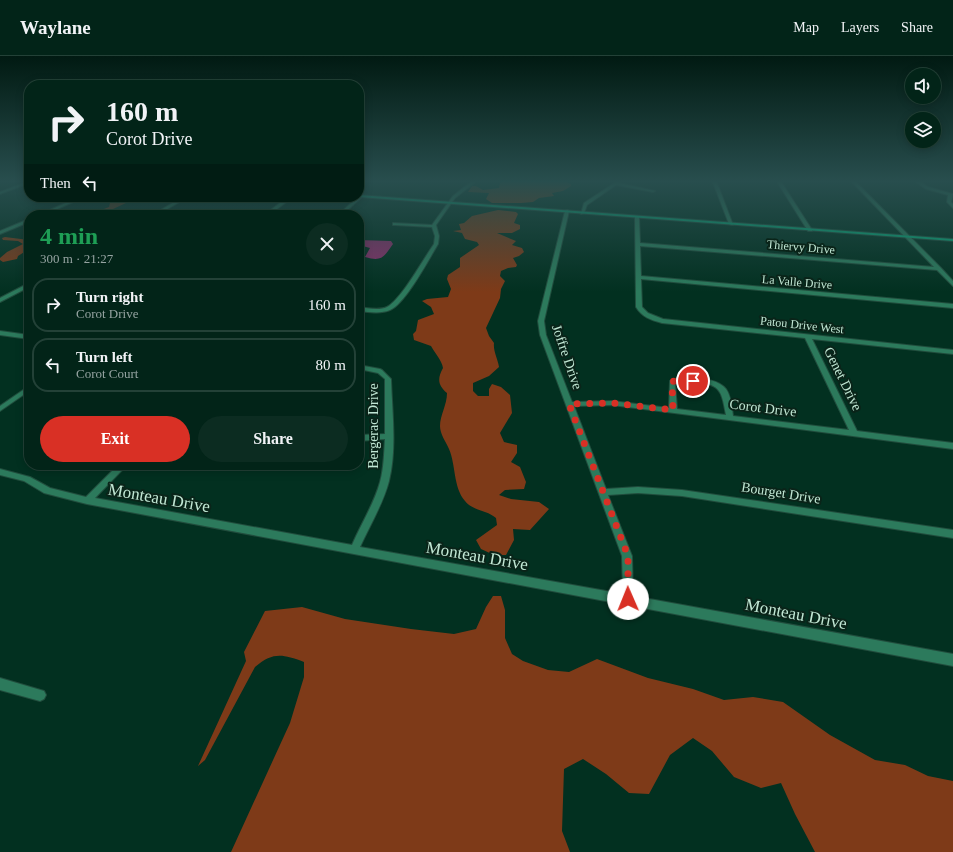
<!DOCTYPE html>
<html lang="en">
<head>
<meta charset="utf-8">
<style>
  :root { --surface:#022418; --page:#0c2c21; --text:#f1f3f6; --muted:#96a4a2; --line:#234137; --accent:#d93025 }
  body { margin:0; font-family:Georgia,serif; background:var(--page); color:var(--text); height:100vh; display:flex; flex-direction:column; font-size:15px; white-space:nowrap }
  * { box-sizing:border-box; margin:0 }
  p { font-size:13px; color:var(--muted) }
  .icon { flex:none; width:22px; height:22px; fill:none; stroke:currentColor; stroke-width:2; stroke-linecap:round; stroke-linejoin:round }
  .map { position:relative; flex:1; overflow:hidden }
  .drawer { position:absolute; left:24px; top:154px; width:340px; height:260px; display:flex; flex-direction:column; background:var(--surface); border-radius:16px; box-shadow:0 2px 10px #0003,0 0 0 1px var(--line) }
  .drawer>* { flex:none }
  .top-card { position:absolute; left:24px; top:24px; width:340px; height:122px; border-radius:16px; box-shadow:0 2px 10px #0003,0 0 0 1px var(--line); background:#022418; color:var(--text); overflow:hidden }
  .buttons { position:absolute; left:905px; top:12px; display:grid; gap:8px }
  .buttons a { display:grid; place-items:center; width:36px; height:36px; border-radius:50%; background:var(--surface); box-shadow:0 2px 10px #0003,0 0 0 1px var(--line); font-size:20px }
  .pin { position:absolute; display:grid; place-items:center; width:34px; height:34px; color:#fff; margin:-17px; border:2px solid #fff; border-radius:50%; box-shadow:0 1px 4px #0007 }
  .me { position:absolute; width:44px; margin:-22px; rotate:359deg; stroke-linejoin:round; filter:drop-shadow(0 0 3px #0008) }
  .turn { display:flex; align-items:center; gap:14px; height:84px; padding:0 16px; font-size:18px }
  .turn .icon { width:52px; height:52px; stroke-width:2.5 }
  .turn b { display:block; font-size:28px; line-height:34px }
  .then { display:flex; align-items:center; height:38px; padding:0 16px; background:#0003; gap:8px; font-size:15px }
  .round { display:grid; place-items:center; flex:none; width:42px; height:42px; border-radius:21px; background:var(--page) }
  .head { display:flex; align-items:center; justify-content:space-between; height:68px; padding:0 16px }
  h1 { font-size:24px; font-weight:600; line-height:30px; color:#1e9e55 }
  .action { display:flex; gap:8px; margin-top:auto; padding:8px 16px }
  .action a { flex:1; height:46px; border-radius:24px; background:var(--accent); color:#fff; font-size:16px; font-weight:600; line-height:46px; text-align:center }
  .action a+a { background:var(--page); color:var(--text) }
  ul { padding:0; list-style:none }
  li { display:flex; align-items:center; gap:12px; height:54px; margin:0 8px 6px; padding:0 8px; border:2px solid var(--line); border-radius:16px }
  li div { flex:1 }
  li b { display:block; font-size:15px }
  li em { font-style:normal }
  header { display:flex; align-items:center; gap:24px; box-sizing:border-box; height:56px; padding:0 20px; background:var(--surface); border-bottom:1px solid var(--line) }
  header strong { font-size:19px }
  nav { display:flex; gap:22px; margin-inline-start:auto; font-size:14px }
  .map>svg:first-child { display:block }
  .green { fill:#7e3a18 }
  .water { fill:#8a2f6a }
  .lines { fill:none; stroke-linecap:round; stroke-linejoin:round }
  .minor-casing { stroke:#214d3d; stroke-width:2 }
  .tertiary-casing { stroke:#214d3d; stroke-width:2 }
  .secondary-casing { stroke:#214d3d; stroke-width:2 }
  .minor { fill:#2c7a5c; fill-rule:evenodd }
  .tertiary { fill:#2c7a5c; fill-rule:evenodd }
  .secondary { fill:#0aa878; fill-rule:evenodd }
  .route { stroke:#d93025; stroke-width:7; stroke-dasharray:0 12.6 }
  .labels { text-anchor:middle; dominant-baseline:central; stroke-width:4; stroke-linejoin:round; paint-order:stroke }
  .far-street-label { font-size:12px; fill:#c1e7d4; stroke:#0a2419 }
  .street-label { font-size:14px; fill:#c1e7d4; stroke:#0a2419 }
  .near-street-label { font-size:17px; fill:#c1e7d4; stroke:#0a2419 }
</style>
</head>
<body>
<header>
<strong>Waylane</strong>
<nav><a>Map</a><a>Layers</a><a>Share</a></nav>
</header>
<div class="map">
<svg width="953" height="796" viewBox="0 0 953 796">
  <rect width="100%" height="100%" fill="#023020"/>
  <path class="green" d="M502,124h60l9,4v2l-8,5 -11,2 2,3 -15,2 -6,4 -12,1h-29l-6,-4 3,-6 -21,-1 4,-6h4l7,4 16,-2 1,-5z
    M121,141h18l-39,18h-28c12,-6 25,-2 37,-8l1,-4 14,-4z
    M498,154l18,2 2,2 -4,9 6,2v4l-8,4h-15l19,8 -4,4 10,3 2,4 -5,4 -6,2 4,7 -1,2 -8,1 -7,3 -1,5 5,5 -4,8 -1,9 -14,30 3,8 5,7c-1,8 4,16 5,24l-10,9 -16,7v8l5,5h11v-7l3,-5 9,3 9,8 2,18 -12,20 4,9 13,3v8l-6,9 9,5 6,15 -2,7 -19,1 -6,5 12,4 28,3 10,7 -19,21 -17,-1 1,11 -8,15h-12l-13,-6 -5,-9 21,-15 -1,-7c-9,-8 -23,-7 -31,-17 -12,-14 -9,-36 -16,-52 -3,-7 -9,-15 -9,-23 0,-11 7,-21 7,-33 -9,-8 -10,-14 -4,-25 -1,-7 -8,-15 -12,-22l-17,-6 -1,-6 3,-3 2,-11 16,-6 -3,-7 -9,-6 5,-2 21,-2 3,-8 -4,-10 1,-4 12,-8v-9l19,-13 -2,-3 -12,-3 -3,-6 -9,-2 8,-1 -2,-6 5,-1 8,-7z
    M5,181l24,3v9l-11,7 -1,3 -14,3 -3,-2v-2l7,-6 16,-8 -5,-3 -15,-1 -1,-2z
    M493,540h8l4,14v28l7,16 11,7 25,9 21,2 28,-13 51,19 45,11 31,11 29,-3 30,5 47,33 45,25 30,5 23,11 25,5v71h-138l-20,-38 -14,-31 -20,5 -27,-11 -22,-26 -19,-13 -23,17 -21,39 -20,-1 -23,-19 -23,-15 -19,10 -2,62 8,21h-339l59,-129 14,-46v-15c-22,-8 -31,-10 -49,5l-50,93 -7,6 48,-105 -2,-9 21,-41 37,-4 43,12 66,10 43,5 22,-5 10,-22z"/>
  <path class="water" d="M359,184l32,1 2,3c-9,13 -11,18 -28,13l5,-9 -11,-3z"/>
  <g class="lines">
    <defs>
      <path id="minor" d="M473,124h5l-23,18 -19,27 3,11 -1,8c-9,15 -33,60 -48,66 -9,4 -21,2 -31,1v-4c8,1 20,4 28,0 14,-7 37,-49 47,-63l1,-8 -3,-9 -37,-2h-2v-2l39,2 21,-29z
        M619,124h5l-5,3 36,8 -2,1 -37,-7 -29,20 -3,8 -3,1 3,-11z
        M712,124h4l17,45 -4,-1z
        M776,124h4l32,50v1h-4z
        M850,124h4l87,88 12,13v5l-16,-16 -297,-24 1,30 312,28v4l-312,-29 1,28 6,6 15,6 290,31v4l-141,-15 45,92 96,12v6l-341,-44 -38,1 32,83 32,-2 44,3 271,40v8l-271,-42 -44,-3 -30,2 24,61 1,40 320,58v12l-866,-162 -43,-11 -20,-12 -24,-6v-6l30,8 20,11 36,9 32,-32h9l-32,33 257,47c9,-21 22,-41 28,-63 4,-14 4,-29 5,-43l-26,2v-6l26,-1v-55l-7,-6 -19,-4v-4l21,4 2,1 9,9c1,33 6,69 -2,102 -6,23 -19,44 -29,66l263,47 -1,-38 -82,-221 -2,-14 27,-110 2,-1 2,1 -25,110 2,14 26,67 40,-1 57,7 1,-27c14,-4 46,-5 56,8 5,7 6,18 7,27l116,14 -44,-92 -143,-15c-11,-3 -20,-6 -26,-16l-1,-90 2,-1 2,1 1,26 294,24zM691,326c29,2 30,6 35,33l-49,-6 -2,-26z
        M913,124h5l10,7 25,7 -2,8 2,2v4l-6,-6 1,-7 -22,-6z
        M29,125v2l-29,11v-2z
        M360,139l3,1 -21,19h-4z
        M79,141h5l-40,18h-5z
        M183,141h5l-31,18h-5z
        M29,163v3l-29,12v-3z
        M29,227v4l-29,15v-4z
        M0,275l29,4v4l-29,-4z
        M0,622l44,13 2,4 -2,4 -4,2 -40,-11z"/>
      <path id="tertiary" d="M288,141h5l-24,18h-5z
        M29,330v5l-29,20v-5z"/>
      <path id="secondary" d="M359,139l594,44v2l-594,-44z"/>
    </defs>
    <use href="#minor" class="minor-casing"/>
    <use href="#tertiary" class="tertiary-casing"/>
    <use href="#secondary" class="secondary-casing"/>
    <use href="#minor" class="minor"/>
    <use href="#tertiary" class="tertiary"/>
    <use href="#secondary" class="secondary"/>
  </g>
  <linearGradient id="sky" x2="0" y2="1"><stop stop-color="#011a12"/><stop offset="0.53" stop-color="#284e4e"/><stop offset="1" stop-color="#284e4e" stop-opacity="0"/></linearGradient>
  <rect width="953" height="236" fill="url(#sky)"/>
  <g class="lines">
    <path class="route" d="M628,543v-43l-59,-152 43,-1 61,7 -1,-28 6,-3 15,2"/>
  </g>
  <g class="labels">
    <g class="far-street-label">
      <text transform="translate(801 191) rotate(5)">Thiervy Drive</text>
      <text transform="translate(797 226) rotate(5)">La Valle Drive</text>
      <text transform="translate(802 269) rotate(6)">Patou Drive West</text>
    </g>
    <g class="street-label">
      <text transform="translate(567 301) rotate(71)">Joffre Drive</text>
      <text transform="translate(843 323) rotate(64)">Genet Drive</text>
      <text transform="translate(763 352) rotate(7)">Corot Drive</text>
      <text transform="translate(373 370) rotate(-90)">Bergerac Drive</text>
      <text transform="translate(781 437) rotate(9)">Bourget Drive</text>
    </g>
    <g class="near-street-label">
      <text transform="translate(159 442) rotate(10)">Monteau Drive</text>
      <text transform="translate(477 500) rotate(10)">Monteau Drive</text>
      <text transform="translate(796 558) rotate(11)">Monteau Drive</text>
    </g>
  </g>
</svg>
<div class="buttons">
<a><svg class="icon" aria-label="sound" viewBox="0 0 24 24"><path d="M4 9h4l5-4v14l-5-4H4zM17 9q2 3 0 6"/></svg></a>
<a><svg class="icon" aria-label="layers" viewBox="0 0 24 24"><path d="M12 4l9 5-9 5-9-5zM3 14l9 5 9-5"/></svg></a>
</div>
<div class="pin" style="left:693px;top:325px;background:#d93025"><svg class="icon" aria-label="arrive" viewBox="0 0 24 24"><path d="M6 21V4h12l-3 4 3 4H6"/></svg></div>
<svg class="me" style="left:628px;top:543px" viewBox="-20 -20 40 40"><circle r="19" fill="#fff"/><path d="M0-13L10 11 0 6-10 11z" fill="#d93025"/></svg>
<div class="top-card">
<div class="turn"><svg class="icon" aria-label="right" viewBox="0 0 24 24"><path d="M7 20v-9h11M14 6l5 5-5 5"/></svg><div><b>160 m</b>Corot Drive</div></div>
<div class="then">Then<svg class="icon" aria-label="left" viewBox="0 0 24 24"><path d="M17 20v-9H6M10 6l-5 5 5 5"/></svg></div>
</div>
<section class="drawer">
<div class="head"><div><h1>4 min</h1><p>300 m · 21:27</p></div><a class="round"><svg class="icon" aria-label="close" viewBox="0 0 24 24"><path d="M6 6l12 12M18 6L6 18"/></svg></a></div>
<ul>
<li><svg class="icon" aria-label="right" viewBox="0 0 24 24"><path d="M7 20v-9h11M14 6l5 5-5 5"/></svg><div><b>Turn right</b><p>Corot Drive</p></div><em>160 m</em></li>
<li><svg class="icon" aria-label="left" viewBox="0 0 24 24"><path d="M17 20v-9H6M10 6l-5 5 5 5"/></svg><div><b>Turn left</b><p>Corot Court</p></div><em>80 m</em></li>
</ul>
<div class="action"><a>Exit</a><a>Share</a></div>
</section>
</div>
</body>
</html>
